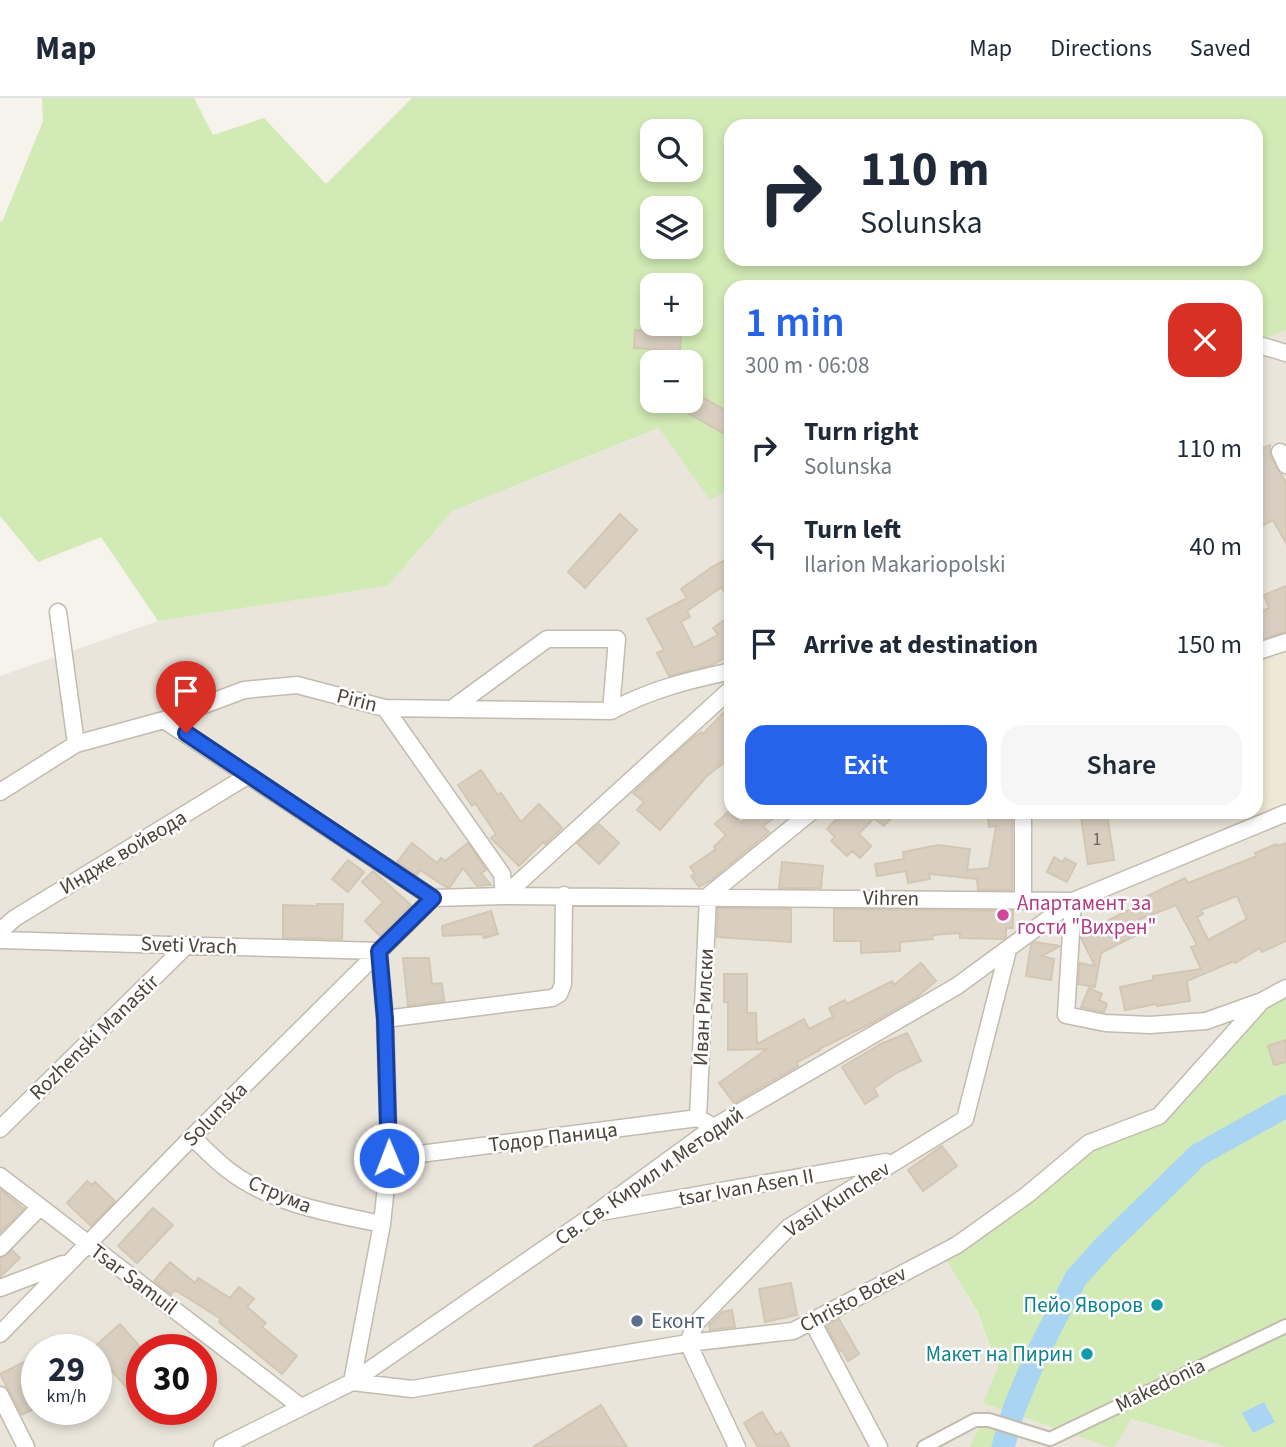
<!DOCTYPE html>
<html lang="en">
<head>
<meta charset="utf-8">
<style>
  :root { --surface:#fff; --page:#f6f6f7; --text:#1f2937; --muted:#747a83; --line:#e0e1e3; --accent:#2563eb }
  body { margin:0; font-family:"Source Sans 3",sans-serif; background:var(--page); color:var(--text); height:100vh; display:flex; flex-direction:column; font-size:26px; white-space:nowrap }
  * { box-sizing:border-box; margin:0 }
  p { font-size:23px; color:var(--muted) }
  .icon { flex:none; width:38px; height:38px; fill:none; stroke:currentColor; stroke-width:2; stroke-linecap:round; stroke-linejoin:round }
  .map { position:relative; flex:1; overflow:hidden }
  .panel { position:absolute; left:724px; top:182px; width:539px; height:539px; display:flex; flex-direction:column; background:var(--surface); border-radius:21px; box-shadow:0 4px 10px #0003 }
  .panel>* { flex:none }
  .hud { position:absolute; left:724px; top:21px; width:539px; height:147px; border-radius:21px; box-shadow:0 4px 10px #0003; background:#fff; color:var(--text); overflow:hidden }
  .buttons { position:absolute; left:640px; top:21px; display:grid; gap:14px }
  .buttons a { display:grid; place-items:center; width:63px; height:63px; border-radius:14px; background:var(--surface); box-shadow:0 4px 10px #0003; font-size:35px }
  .speed { position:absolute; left:21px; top:1236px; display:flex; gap:14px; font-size:35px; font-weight:700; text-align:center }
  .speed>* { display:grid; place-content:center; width:91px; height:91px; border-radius:50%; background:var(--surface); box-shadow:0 4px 10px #0003; line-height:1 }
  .speed small { font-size:18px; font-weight:400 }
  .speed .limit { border:10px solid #d22; background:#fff; color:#111 }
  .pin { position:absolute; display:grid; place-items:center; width:60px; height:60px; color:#fff; margin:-72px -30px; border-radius:50% 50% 50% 0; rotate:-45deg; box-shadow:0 0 7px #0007 }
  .pin .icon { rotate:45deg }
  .me { position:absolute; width:77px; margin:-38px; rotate:359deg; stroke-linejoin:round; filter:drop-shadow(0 0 5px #0008) }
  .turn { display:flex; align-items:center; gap:24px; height:147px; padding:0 21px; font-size:32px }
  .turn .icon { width:91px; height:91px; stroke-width:2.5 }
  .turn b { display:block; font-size:49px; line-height:60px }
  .round { display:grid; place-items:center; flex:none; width:74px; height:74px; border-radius:21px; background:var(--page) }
  .head { display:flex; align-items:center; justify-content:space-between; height:119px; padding:0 21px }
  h1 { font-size:42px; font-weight:600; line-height:52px; color:var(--accent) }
  .cta { display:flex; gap:14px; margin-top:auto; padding:14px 21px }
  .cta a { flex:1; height:80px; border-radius:21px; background:var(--accent); color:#fff; font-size:28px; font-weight:600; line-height:80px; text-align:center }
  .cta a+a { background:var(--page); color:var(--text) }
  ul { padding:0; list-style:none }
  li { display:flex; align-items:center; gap:21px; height:98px; padding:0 21px }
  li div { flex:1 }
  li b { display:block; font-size:26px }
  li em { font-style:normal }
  header { display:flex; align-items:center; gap:42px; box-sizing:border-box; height:98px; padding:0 35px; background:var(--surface); border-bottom:2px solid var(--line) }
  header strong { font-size:33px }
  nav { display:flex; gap:38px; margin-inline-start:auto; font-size:24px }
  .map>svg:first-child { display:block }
  .residential { fill:#eae5da; fill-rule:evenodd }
  .education { fill:#efe8d6 }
  .green { fill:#d2eab5; fill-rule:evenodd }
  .water { fill:#a9d4f2 }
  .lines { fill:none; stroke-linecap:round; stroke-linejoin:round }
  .river { stroke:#a9d4f2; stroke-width:23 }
  .building { fill:#d8cfc1; stroke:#d3c7b4; stroke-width:2; fill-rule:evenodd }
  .pedestrian-casing { stroke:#c2bbae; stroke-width:16 }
  .minor-casing { stroke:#c2bbae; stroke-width:19 }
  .pedestrian { stroke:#fff; stroke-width:12 }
  .minor { stroke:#fff; stroke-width:16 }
  .route-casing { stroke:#184099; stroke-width:18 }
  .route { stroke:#2563eb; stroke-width:12 }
  .hotel-dot { fill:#d1479c; stroke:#fff; stroke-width:2.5 }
  .culture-dot { fill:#0f9aa8; stroke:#fff; stroke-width:2.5 }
  .service-dot { fill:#5c6f8a; stroke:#fff; stroke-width:2.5 }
  .labels { text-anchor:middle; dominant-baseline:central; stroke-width:5; stroke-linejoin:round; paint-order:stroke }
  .number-label { font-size:18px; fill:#6e675b }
  .street-label { font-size:21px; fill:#4b4439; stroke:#fff }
  .hotel-label { font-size:21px; fill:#b23c85; stroke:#fff; text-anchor:start }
  .culture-label { font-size:21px; fill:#0d838f; stroke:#fff; text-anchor:end }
  .service-label { font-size:21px; fill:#4e5e75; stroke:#fff; text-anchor:start }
</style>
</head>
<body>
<header>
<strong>Map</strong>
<nav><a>Map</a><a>Directions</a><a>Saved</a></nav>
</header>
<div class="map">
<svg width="1286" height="1349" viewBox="0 0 1286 1349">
  <rect width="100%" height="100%" fill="#f6f3ec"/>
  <path class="residential" d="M1286,232v662l-124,125 -217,141 31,52 22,58 -14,35 125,44h-1109v-771l158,-55 230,-35 64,-75 208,-83 50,71 21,-11 1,324h524l1,-470zM37,1251h59v60h-59zM142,1251h59v60h-59z
    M1130,1321l96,28h-111z"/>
  <path class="education" d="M1286,554v150l-34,14 -2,-4h6l1,-149z"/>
  <path class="green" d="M42,0h152l19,37 51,-17 62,66 86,-86h874v232l-29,12 -1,-55h-524l-1,201 -21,12 -51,-72 -207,83 -64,75 -230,35 -57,-84 -63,25 -38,-46v-294l3,-2 40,-99zM732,28h524v133h-524zM653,33h38v39h-38zM653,110h38v39h-38zM653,187h38v39h-38zM653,264h38v39h-38z
    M1286,894v455h-60l-95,-28 -16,28h-6l-126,-44 15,-36 -21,-56 -32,-53 140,-110 78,-31 106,-116z
    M981,1324l21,10 -5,15h-27z"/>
  <path class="water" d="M1264,1304l11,20 -22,11 -11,-20z"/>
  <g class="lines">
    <path class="river" d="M1003,1349l11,-38 22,-53 40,-78 28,-31 94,-92 88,-49"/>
  </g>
  <path class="building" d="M635,232l46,3 -1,18 -46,-3z
    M691,293l41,23 -9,19 -42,-24 5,-8h5z
    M1270,347v11l16,27v60l-13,-23 -17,9v-78z
    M620,416l17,16 -52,58 -17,-16z
    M725,462l7,15v33l-10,-21 -35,24 3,6 -9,5 13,26 24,-13 -5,-7 19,-13v39l-20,11 -43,11 -12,-23 7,-3 -17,-31 40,-21 -6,-9 31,-22z
    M1286,488v46l-30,9v-27l13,-6 -5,-13z
    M726,612l6,6v40l-26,21 -46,53 -23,-20 7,-8 -11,-9 57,-53 11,-8 2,2z
    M481,672l17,25 3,-2 20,29 18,-18 23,24 -17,16 -2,-2 -24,24 -28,-28 5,-4 -21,-31 -3,3 -14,-21z
    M729,713l12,12 11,-11h30l-19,14 6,6 -59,49 -11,6 -8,-11 4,-2 -5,-7 26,-18 -2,-2 12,-12 -11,-11z
    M843,714h53l-12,14 -10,-8 -15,16 12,12 -11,12 -8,-7 -5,5 -16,-15 4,-4 -8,-8z
    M987,714h25v78h-34l-1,-11 -48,-5 1,5 -22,4 -2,-12 -29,5 -2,-12 29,-5 -1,-7 35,-7 32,4 -3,21 22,-2 7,-42 -7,1z
    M1107,716l7,46 -26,4 -7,-46z
    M599,726l20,19 -20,21 -22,-21z
    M412,745l25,20 4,-5 4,3 23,-18 18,27 -5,3 10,12 -14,1 -14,-18 -13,19h-4l-26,-17 -3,5 -20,-13z
    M1286,745v98l-24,11 -2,-4 -25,15 -1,-2 -47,20 3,20 -33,5v-2l-32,6 -5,-23 33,-7v-4l48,-7 -10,-22 6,-2 -21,-40 -38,15 6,11 -43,22 -6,34 -17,-3 2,-21 15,3 -14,-28 1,-15 5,-3 4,9 50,-25 -2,-4 46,-22 3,5 69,-27 -2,-3 21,-9 1,2zM1237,798l10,23 -39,21 -11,-23 6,-3 -2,-4z
    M1054,759l9,5 2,-4 11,6 -9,18 -20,-10z
    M348,762l16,12 -16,20 -16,-13z
    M782,764l41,4 -2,22h-42z
    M373,773l38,34 -31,31 -15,-15 18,-19 -21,-20z
    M317,806h26l-1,35 -59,-1v-33l34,1z
    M718,810l73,1v33l-74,-5z
    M834,811l179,2v17h-7v9l-3,2 -43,-1v-5l-28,2 1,4 -33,3v9l-39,2v-12h-27z
    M491,813l7,23 -14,4 -2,-4 -39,2 -1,-10z
    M1035,844l25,4 -18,10 12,3 -3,21 -25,-4 5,-31z
    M403,860h26l3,26 10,-1 2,18 -36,5z
    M921,865l15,18 -19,16 -47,27 -51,25 1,1 -23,12 1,4 -64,37 -15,-20 48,-34 -39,1v-48h-4v-28h23v39h9l1,31 47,-25 5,10 24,-12 -4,-9 16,-8 2,4 45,-23 2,4z
    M1089,890l13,6 -3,6 8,4 -3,8 -23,-5z
    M907,935l14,28 -23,11 -24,16 4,8 -13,8 -23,-37 39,-23z
    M1286,942v22l-12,3 -6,-19z
    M942,1048l15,20 -34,25 -15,-21z
    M87,1083l5,4 3,-3 20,19 -24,25 -24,-23z
    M0,1091l24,20 -24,24z
    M153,1110l20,17 -36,38 -19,-17z
    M12,1152l8,8 -20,19v-19z
    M170,1164l25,21 3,-5 32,20 9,-11 15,12 -7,8 19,16 -4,4 35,29 -15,18 -63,-52 2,-3 -46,-29 -4,4 -17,-13z
    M791,1185l6,32 -32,7 -6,-33z
    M732,1212l3,17 -25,3 -1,-5 13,-13z
    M839,1221l20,35 -11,7 -6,-11 -2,1 -14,-26z
    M120,1226l22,25v56l-46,-52v-4h-4z
    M26,1263l11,21 -7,4 7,14v7l-15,8 -22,-41z
    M601,1307l26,42h-94z
    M762,1314l14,23 5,-3 9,15h-32l-14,-24z"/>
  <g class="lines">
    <defs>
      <path id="pedestrian" d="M924,1349l51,-27h14l61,19 236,-113"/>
      <path id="minor" d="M1256,246l30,9
        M1280,354l6,13
        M58,514l18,132
        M1256,554l30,-10
        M732,590l-228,208 569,5
        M385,610l117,166 2,22 -71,2
        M453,610l94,-69h70l-6,72
        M164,622l269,178
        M0,694l76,-48 88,-24 80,-30 53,-5 88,23 226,3c38,-21 78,-31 121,-40
        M708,798l103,-84
        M1023,802v-88
        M1073,803l-7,114 39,8 45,2 56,-4 56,-20 24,-13
        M0,833l15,-13 234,-143
        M0,842l379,11 6,68 4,139 -7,66 -30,158 60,7 276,-46 105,-12 164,-86 70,-50 62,-52 70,-27 103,-115
        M385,921l167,-21 7,-4 4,-10 1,-89
        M698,1020l10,-222
        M0,1031l187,-184
        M192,1039c12,11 23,23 36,33 44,34 101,43 154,54
        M389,1060l309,-40 16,9
        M0,1078l301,231
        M601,1114l285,-50
        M0,1150l40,-41
        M0,1190l63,-24
        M812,1223l67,126
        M0,1236l192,-197 241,-239
        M0,1297l26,52
        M222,1349l130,-65 244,-169 118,-86 243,-141 116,-85 213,-88
        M737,1349l-49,-104 8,-20 93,-96 176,-108 43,-169"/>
    </defs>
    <use href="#pedestrian" class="pedestrian-casing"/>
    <use href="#minor" class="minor-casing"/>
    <use href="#pedestrian" class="pedestrian"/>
    <use href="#minor" class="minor"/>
  </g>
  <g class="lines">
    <defs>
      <path id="route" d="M186,635l247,165 -54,53 6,68 4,139"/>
    </defs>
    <use href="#route" class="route-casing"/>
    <use href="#route" class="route"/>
  </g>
  <circle class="hotel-dot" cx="1003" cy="817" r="7"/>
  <g class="culture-dot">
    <circle cx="1157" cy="1207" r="7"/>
    <circle cx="1087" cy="1256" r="7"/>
  </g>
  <circle class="service-dot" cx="637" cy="1223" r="7"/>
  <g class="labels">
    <g class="number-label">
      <text x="1097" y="741">1</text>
    </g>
    <g class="street-label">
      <text transform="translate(357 602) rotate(14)">Pirin</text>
      <text transform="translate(123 754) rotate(-31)">Индже войвода</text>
      <text transform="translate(891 800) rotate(1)">Vihren</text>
      <text transform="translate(189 847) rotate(2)">Sveti Vrach</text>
      <text transform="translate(703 909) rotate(-87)">Иван Рилски</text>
      <text transform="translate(94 939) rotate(-44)">Rozhenski Manastir</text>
      <text transform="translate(215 1016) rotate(-45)">Solunska</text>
      <text transform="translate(553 1039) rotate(-7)">Тодор Паница</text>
      <text transform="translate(649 1078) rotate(-35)">Св. Св. Кирил и Методий</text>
      <text transform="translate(746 1089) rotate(-10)">tsar Ivan Asen II</text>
      <text transform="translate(280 1096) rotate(23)">Струма</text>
      <text transform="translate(837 1101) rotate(-33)">Vasil Kunchev</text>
      <text transform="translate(134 1181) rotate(37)">Tsar Samuil</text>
      <text transform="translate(853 1201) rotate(-28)">Christo Botev</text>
      <text transform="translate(1160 1287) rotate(-26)">Makedonia</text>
    </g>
    <g class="hotel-label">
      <text x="1017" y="805">Апартамент за<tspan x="1017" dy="24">гости "Вихрен"</tspan></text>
    </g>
    <g class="culture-label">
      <text x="1143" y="1207">Пейо Яворов</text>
      <text x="1073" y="1256">Макет на Пирин</text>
    </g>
    <g class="service-label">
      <text x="651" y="1223">Еконт</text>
    </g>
  </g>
</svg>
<div class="buttons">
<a><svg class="icon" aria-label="search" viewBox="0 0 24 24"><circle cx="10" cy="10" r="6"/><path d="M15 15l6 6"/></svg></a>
<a><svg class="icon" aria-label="layers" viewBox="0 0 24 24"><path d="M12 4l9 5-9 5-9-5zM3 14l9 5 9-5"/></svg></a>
<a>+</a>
<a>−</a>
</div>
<div class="speed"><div>29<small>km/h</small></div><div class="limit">30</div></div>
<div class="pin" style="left:186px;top:635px;background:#d93025"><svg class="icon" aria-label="arrive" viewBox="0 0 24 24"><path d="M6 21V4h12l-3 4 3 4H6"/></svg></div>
<svg class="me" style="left:389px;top:1060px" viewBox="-20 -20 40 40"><circle r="17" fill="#2563eb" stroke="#fff" stroke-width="3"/><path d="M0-11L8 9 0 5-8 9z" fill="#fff"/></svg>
<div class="hud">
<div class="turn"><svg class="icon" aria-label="right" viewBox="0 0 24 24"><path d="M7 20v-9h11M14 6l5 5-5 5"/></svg><div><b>110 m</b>Solunska</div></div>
</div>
<section class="panel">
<div class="head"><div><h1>1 min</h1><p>300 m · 06:08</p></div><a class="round" style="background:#d93025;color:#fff"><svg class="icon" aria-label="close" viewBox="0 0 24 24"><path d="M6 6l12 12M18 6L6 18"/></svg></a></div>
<ul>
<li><svg class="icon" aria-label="right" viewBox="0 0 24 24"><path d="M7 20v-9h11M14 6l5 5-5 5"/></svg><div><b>Turn right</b><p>Solunska</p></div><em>110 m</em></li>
<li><svg class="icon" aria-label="left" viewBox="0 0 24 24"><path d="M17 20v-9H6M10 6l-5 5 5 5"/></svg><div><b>Turn left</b><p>Ilarion Makariopolski</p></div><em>40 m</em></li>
<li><svg class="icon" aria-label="arrive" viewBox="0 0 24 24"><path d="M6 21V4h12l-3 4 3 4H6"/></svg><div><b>Arrive at destination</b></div><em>150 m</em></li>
</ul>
<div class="cta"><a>Exit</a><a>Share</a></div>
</section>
</div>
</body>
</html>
